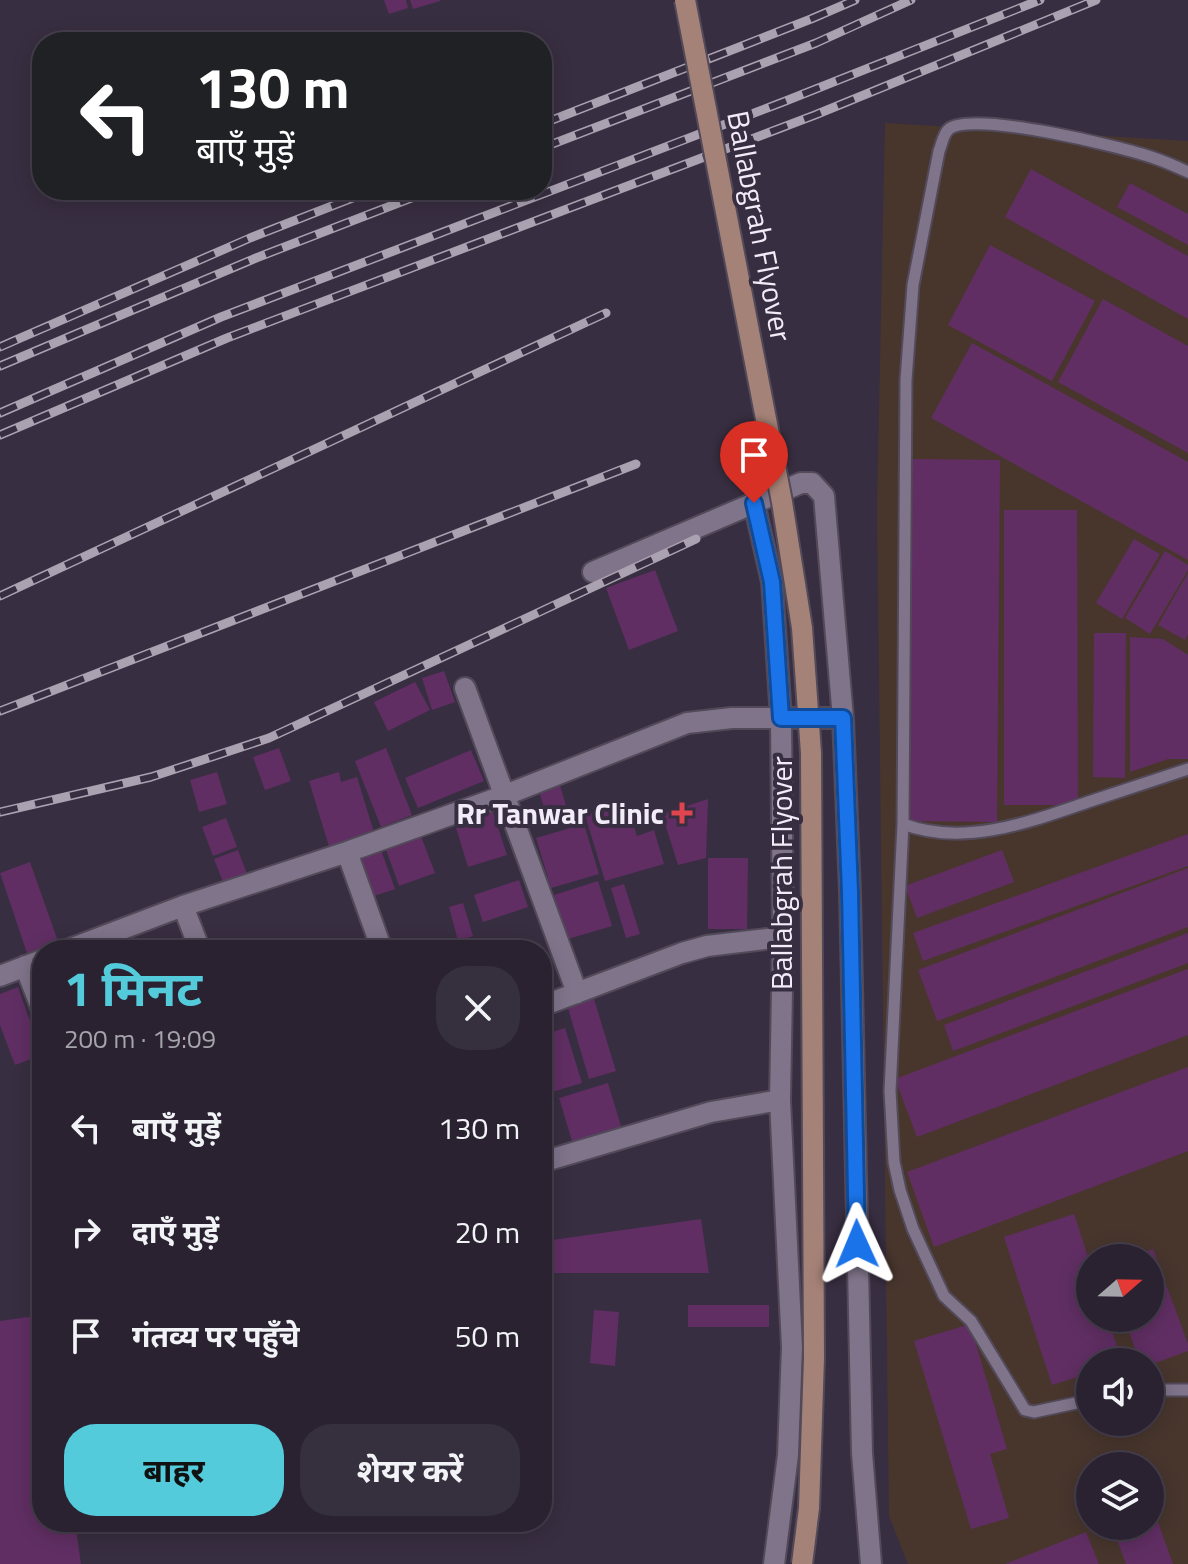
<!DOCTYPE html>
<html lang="hi">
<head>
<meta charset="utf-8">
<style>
  :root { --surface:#2a2231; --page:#362f3d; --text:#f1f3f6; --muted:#a5a4ab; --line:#463f4d; --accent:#53cbdb }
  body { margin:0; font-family:"Titillium Web","Noto Sans Devanagari",sans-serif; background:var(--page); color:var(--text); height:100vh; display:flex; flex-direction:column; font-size:30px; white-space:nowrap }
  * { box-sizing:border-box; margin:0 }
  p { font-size:26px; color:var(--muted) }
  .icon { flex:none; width:44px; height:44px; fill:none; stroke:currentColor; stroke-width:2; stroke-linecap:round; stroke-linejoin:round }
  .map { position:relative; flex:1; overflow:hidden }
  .side { position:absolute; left:32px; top:940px; width:520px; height:592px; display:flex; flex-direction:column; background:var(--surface); border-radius:32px; box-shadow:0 4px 20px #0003,0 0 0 2px var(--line) }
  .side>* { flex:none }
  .hud { position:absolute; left:32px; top:32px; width:520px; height:168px; border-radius:32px; box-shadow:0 4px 20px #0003,0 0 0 2px var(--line); background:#202124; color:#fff; overflow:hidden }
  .needle { width:52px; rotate:70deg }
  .controls { position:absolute; left:1076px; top:1244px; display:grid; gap:16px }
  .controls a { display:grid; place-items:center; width:88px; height:88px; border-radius:50%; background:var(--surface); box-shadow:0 4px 20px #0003,0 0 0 2px var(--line); font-size:40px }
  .pin { position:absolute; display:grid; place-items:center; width:68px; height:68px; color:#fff; margin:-82px -34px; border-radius:50% 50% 50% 0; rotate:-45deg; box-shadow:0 0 8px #0007 }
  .pin .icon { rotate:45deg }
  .me { position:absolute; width:88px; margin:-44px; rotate:359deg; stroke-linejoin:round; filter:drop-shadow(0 0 6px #0008) }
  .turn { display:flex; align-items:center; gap:28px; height:168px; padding:0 32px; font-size:36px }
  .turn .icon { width:104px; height:104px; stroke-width:2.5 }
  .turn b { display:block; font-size:56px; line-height:68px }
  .round { display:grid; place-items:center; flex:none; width:84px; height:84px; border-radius:32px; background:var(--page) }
  .overview { display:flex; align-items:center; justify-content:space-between; height:136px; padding:0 32px }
  h1 { font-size:48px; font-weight:700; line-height:60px; color:var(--accent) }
  .primary-button { display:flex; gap:16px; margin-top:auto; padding:16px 32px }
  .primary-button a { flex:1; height:92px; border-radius:32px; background:var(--accent); color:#111; font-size:32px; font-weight:700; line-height:92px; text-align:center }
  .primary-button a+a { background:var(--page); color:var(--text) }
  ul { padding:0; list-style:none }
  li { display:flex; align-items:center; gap:24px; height:104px; padding:0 32px }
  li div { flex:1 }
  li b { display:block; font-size:30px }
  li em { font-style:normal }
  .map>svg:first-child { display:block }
  .industrial { fill:#48362d; fill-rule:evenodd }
  .building { fill:#602e63 }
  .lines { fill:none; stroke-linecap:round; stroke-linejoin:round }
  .lane-casing { stroke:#524959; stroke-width:15 }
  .street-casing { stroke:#524959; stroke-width:24 }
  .lane { stroke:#7f748a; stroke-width:11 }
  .street { stroke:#7f748a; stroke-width:20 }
  .rail-casing { stroke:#aaa2b1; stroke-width:9 }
  .rail { stroke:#382e41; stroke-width:6; stroke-dasharray:18; stroke-linecap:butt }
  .secondary-bridge-casing { stroke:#524959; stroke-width:24; stroke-linecap:butt }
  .secondary-bridge { stroke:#a58277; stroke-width:20 }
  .route-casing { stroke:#114b97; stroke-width:20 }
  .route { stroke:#1a73e8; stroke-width:14 }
  .health-dot { fill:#e0444e; stroke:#382e41; stroke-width:3 }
  .labels { text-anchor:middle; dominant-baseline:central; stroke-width:8; stroke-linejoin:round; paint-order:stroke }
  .street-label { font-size:30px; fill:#f2ebf8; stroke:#382e41 }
  .poi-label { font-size:30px; font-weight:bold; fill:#f2ebf8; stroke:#382e41; text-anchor:end }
</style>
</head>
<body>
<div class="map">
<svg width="1188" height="1564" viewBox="0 0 1188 1564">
  <rect width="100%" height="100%" fill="#382e41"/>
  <path class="industrial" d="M885,123l303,18v1423h-280l-19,-48 -12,-1008zM1090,1258h60v60h-60zM1090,1362h60v60h-60zM1090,1466h60v60h-60z"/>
  <path class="building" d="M384,0h22l2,8 -19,6z
    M410,0h30v1l-27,8z
    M1031,169l157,87v63l-183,-102z
    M1130,183l58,31v31l-71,-38z
    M990,245l105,56 -43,80 -104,-56z
    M1103,299l85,47v107l-130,-71z
    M972,343l216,119v98l-257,-142z
    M913,459l87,1 -3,362 -88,-1z
    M1004,510h73l1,295h-74z
    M1134,539l26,15 -38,65 -26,-16z
    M1165,551l23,14v5l-38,64 -25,-16z
    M655,570l23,61 -49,19 -23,-62z
    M1188,573v61l-3,6 -27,-15z
    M1094,633h32l-1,145 -32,-1z
    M1130,637l33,2 25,16v104h-20l-38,13z
    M444,671l11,31 -23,8 -10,-32z
    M415,682l15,28 -42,21 -14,-29z
    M279,748l12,33 -26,9 -12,-33z
    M386,748l26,67 -31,12 -26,-66z
    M471,750l13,31 -66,27 -13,-30z
    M217,772l10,32 -28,8 -9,-32z
    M339,772l2,10 16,-5 19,62 -45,14 -22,-72z
    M559,782l12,40 -21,6 -12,-40z
    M708,799l-2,59 -28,7 -16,-51z
    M626,803l11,33 17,-6 10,34 -59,17 -20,-66z
    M491,806l16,49 -39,12 -15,-49z
    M226,818l11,29 -24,9 -11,-29z
    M584,824l15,50 -48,14 -15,-50z
    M419,831l16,42 -36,13 -15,-42z
    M1188,834v32l-265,95 -10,-28z
    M380,847l15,42 -27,9 -15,-40z
    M238,850l9,24 -24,8 -9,-23z
    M1002,850l12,32 -97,36 -12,-32z
    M708,858h40l-1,71h-39z
    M30,862l31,88h-19v7l-12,5 -30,-89z
    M1188,868v59l-251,94 -19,-51z
    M519,880l9,27 -45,15 -9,-27z
    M598,881l14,45 -44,13 -14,-44z
    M624,884l16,50 -14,4 -15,-50z
    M463,903l10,33 -15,5 -9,-34z
    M1188,933v30l-235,88 -9,-26z
    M1188,969v66l-271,102 -22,-58z
    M18,987l24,68 -27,10 -15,-40v-31z
    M594,999l22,72 -27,8 -21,-71z
    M565,1028l17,55 -40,12v-60z
    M1188,1067v84l-254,96 -27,-75z
    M608,1083l16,53 -49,15 -16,-53z
    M1074,1214l16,49v55h18l14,44h-32v11l-38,12 -48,-148z
    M701,1219l8,54h-155l-9,-32z
    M1153,1249l35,95v7l-38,14v-3h-10l-16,-44h26v-60h-22z
    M688,1305h81v22h-81z
    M594,1310l25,2 -4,54 -25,-3z
    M42,1315v207h33l6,42h-81v-243z
    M970,1324l37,125 -17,5 19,64 -38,11 -57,-188z
    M1153,1508l20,56h-47l-14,-38h38v-17z
    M1086,1532l13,32h-94z"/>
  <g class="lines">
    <defs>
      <path id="lane" d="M903,824c61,23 127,-2 185,-22 34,-11 67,-22 100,-33
        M1150,1390h38
        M1090,1400l-56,12 -9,-2 -54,-89 -27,-25 -31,-67 -13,-39 -6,-28 -4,-71 13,-267 3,-444 7,-95 26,-134c3,-7 4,-17 10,-22 23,-19 174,18 205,29 12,4 23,9 34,14"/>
      <path id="street" d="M754,503l18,79 9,136 2,219 -3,163 12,247 -4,108 -14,109
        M593,572l208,-89h11l12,13 19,222 7,174 12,561 9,111
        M465,688l112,305
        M347,852l35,98
        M183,906l17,44
        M67,950l116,-44 164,-54 156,-56 184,-73 45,-5h111
        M25,966l17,44
        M0,976l42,-16
        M542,1006l140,-53 25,-7 76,-9
        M542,1162l169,-50 69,-12"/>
    </defs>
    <use href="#lane" class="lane-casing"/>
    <use href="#street" class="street-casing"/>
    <use href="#lane" class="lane"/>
    <use href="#street" class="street"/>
    <defs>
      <path id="rail" d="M542,124l269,-105 44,-19
        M542,148l274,-105 95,-43
        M0,347l250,-109 123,-48
        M0,366l256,-108 176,-68
        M0,413l221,-96 562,-215 257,-102
        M0,435l227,-97 588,-223 281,-115
        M0,596l606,-283
        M0,711l636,-247
        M0,812l151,-35 118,-39 427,-199"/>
    </defs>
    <use href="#rail" class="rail-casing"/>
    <use href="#rail" class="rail"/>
    <defs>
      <path id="secondary-bridge" d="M685,0l97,502 20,126 9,125 3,605 -5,150 -7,56"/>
    </defs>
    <use href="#secondary-bridge" class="secondary-bridge-casing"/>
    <use href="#secondary-bridge" class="secondary-bridge"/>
  </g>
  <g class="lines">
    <defs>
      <path id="route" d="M754,503l18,79 9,136h62l7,174 7,352"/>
    </defs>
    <use href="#route" class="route-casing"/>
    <use href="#route" class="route"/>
  </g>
  <path class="health-dot" d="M678 801h8v8h8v8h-8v8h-8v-8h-8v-8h8z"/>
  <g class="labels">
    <g class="street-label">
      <text transform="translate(760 226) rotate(79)">Ballabgrah Flyover</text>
      <text transform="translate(781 873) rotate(-90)">Ballabgrah Flyover</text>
    </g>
    <g class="poi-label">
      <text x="664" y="813">Rr Tanwar Clinic</text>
    </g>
  </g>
</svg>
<div class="controls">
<a><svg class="needle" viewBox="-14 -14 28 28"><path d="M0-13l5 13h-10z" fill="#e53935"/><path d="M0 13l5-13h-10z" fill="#a5a4ab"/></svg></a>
<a><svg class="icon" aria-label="sound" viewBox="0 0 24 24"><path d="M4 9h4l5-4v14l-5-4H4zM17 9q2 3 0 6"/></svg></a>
<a><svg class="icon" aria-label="layers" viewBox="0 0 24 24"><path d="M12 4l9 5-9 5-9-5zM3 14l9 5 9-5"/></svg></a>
</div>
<div class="pin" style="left:754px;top:503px;background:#d93025"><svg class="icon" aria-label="arrive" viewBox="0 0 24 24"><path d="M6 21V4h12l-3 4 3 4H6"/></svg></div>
<svg class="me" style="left:857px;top:1244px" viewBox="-20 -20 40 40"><path d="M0-17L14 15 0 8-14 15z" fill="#1a73e8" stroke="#fff" stroke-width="4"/></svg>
<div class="hud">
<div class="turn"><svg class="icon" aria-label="left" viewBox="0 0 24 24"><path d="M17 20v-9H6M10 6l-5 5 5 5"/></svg><div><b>130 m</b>बाएँ मुड़ें</div></div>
</div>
<section class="side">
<div class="overview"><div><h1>1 मिनट</h1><p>200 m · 19:09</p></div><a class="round"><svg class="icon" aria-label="close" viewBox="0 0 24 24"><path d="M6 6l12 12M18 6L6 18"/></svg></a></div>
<ul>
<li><svg class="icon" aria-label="left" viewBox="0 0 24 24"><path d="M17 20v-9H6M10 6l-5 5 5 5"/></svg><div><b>बाएँ मुड़ें</b></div><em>130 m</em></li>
<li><svg class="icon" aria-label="right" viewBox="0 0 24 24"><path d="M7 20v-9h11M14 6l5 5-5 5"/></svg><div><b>दाएँ मुड़ें</b></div><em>20 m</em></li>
<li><svg class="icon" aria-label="arrive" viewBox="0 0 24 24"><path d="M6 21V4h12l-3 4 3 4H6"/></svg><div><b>गंतव्य पर पहुँचे</b></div><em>50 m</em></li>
</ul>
<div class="primary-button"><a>बाहर</a><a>शेयर करें</a></div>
</section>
</div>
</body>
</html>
